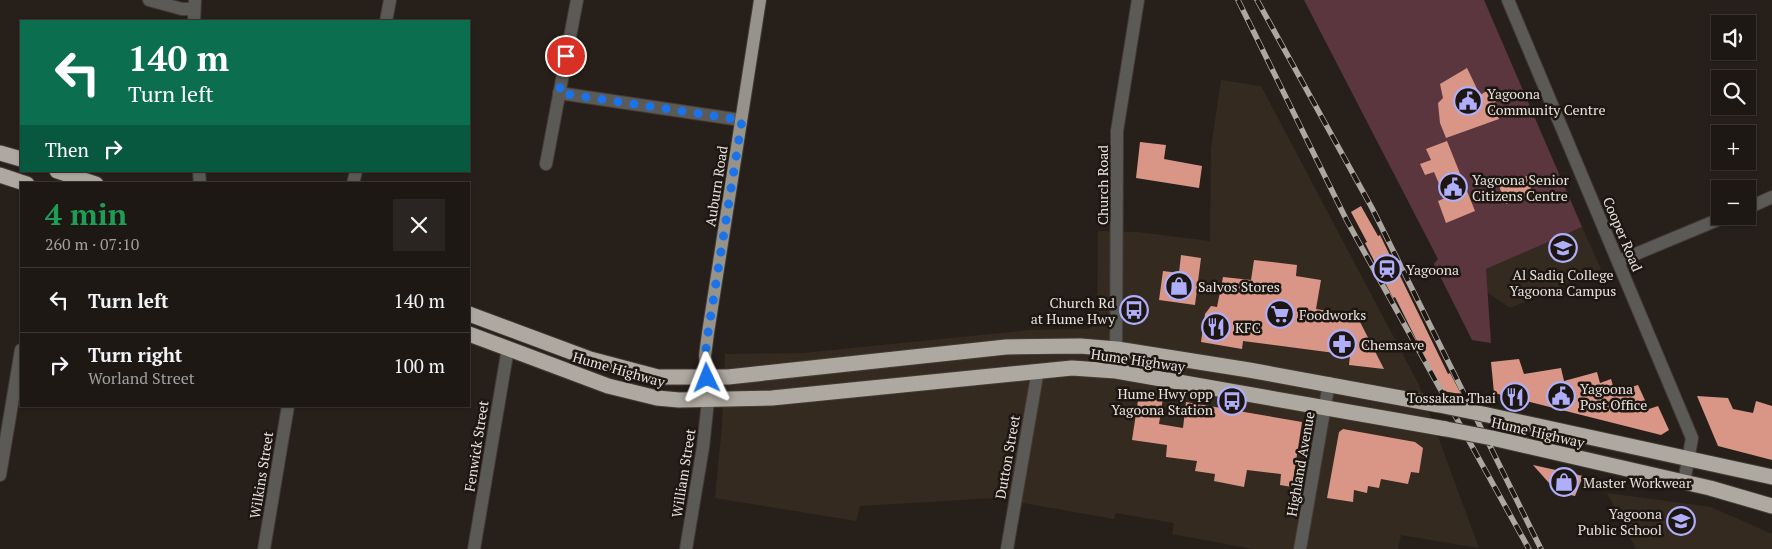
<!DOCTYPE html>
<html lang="en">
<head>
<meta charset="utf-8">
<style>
  :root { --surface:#1d1814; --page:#2a2522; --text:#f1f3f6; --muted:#a0a0a0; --line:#3b3734 }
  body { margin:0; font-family:"PT Serif",serif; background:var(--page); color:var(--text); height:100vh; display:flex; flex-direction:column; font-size:19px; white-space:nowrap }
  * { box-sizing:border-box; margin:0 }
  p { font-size:16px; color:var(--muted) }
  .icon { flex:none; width:28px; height:28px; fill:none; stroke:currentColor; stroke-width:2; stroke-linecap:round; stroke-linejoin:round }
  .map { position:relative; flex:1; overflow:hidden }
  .drawer { position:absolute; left:20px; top:182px; width:450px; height:225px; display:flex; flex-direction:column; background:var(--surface); border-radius:0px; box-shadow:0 1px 4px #0004,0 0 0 1px var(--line) }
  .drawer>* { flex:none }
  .banner { position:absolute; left:20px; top:20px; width:450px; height:152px; border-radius:0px; box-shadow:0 1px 4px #0004,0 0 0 1px var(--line); background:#0b6e4f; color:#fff; overflow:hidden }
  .fabs { position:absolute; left:1711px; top:15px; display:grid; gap:10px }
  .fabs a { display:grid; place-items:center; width:45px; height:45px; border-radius:0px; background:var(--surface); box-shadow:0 1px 4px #0004,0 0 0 1px var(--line); font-size:25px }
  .pin { position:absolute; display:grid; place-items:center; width:42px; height:42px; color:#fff; margin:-21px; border:2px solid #fff; border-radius:50%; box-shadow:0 1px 5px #0007 }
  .me { position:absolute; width:55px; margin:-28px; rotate:358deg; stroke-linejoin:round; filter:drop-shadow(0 0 4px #0008) }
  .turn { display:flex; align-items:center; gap:18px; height:105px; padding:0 25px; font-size:22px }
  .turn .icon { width:65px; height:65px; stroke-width:2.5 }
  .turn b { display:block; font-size:35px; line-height:42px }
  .then { display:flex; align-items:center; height:48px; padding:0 25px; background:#0003; gap:10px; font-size:19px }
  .round { display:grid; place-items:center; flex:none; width:52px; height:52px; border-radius:0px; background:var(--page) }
  .headline { display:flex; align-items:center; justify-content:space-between; height:85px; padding:0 25px }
  h1 { font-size:30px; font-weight:700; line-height:38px; color:#1e9e55 }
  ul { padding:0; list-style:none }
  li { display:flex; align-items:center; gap:15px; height:65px; padding:0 25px; border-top:1px solid var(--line) }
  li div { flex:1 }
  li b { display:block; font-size:19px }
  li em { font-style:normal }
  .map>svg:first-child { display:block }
  .built { fill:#352a20 }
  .green { fill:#5b363e }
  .building { fill:#d99687 }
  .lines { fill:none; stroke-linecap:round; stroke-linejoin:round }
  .minor-casing { stroke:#423b36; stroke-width:14 }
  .major-casing { stroke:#423b36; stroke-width:14 }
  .highway-casing { stroke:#423b36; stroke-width:17 }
  .minor { stroke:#5c5a56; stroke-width:12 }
  .major { stroke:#96938b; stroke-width:12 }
  .highway { stroke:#ada9a0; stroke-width:15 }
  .rail-casing { stroke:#ada7a2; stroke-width:5.5 }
  .rail { stroke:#1d1611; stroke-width:4; stroke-dasharray:11; stroke-linecap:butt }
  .highway-bridge-casing { stroke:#423b36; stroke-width:17; stroke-linecap:butt }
  .highway-bridge { stroke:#ada9a0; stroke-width:15 }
  .route { stroke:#1a73e8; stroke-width:9; stroke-dasharray:0 16.2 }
  .labels { text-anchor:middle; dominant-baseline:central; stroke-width:5; stroke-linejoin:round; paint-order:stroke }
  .poi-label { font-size:14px; fill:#e8e3df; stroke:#1d1611; text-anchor:start }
  .street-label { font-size:14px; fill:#e8e3df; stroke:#1d1611 }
</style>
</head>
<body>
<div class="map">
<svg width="1772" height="549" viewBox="0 0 1772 549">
  <rect width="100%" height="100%" fill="#27201a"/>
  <path class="built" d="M1221,80l40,6 158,299 60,163 -78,-13 -3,14h-145l-81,-15 2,-11 -58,-10 -2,6 -119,-21 -135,8 -4,15 -141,-23 7,-72 3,-72 78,-1 227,-23 59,-1 8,-9 1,-89 39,1 73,9 1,-92z
    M1582,227l19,42 -91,39 -23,-16 -2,-23z
    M1607,493l104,14 61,27v15h-136z"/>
  <path class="green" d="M1304,0h180l98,227 -96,42 5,74 -19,-3 -38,-76 4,-5z"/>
  <path class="building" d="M1467,68l13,27 14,-8 7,9 -8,8 6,15 -53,19 -6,-15 -2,-20 5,-5 -3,-14z
    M1447,141l28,70 -29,12 -8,-22 7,-3 -11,-26 -9,3 -5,-11 11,-4 -5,-11z
    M1140,142l26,3 -2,14 38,7 -3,22 -63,-10z
    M1527,176l6,18 -27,10 -7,-18z
    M1361,206l17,30 2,-1 68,139 2,-1 11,21 -19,-3 -47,-94 -2,1 -28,-55 2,-1 -16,-30z
    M1181,255l20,3 -6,47 -36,-5 4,-29 16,2z
    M1254,260l43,5 -1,11 25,4 -5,29 41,7 27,53 -35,-4 1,-10 -107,-14 -1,8 -41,-7 4,-28 6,-8 6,1 6,-30 28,3z
    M1519,359l5,15 37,-6 3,13 33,-9 3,11 11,-4 4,13 23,-7 11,24 9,-3 11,24 -8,5 -167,-42 -3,-31z
    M1139,394l24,4 -4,26 24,4 3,-26 116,20 -10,65 -12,-2 1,-11 -34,-4 -3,17 -30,-6 1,-7 -20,-3 2,-10 -31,-4 1,-12 -35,-5z
    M1697,396l31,2 5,11 20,4 3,-12 16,5v54l-54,-14z
    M1343,429l72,13 8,6 -4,25 -8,-1 -3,12 -27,-5 -2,9 -11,-2 -1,7 -13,-3 -1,12 -26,-4 12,-66z
    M1533,465l50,11 -8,20 -18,-4z"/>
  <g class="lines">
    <defs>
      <path id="minor" d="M149,0l33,9h12
        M1508,0l184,438 -8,44
        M194,21l1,-21
        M386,21l4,-21
        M559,93l182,27
        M546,164l31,-164
        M199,171l1,13
        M353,184l3,-13
        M1748,208l24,-11
        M1619,261l108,-45
        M1116,371l1,-240 21,-131
        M0,475l21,-125
        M264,549l24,-143
        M474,549l34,-201
        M686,549l17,-102 5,-46
        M1007,549l31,-179
        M1300,549l29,-166"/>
      <path id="major" d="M707,378l-2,-22 3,-23 52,-333"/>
      <path id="highway" d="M0,153l21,6
        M57,171l39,13
        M0,175l27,9
        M469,314l121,45 68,18h70l278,-30 74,-1 37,3 132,21 190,35
        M469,334l139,52 49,12 22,2 93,-2 300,-30 44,3 330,58
        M1483,414l289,63
        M1492,438l218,50 62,18"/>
    </defs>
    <use href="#minor" class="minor-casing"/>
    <use href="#major" class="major-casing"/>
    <use href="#highway" class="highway-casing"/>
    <use href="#minor" class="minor"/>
    <use href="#major" class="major"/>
    <use href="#highway" class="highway"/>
    <defs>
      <path id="rail" d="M1238,0l109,221 182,328
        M1257,0l115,208 169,341"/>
    </defs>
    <use href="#rail" class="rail-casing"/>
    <use href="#rail" class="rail"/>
    <defs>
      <path id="highway-bridge" d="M1439,405l44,9
        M1446,429l46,9"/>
    </defs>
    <use href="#highway-bridge" class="highway-bridge-casing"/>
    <use href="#highway-bridge" class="highway-bridge"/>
  </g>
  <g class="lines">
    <path class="route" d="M566,56l-7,37 183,27 -34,213 -3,23 2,22"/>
  </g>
  <defs>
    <symbol id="civic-ring" viewBox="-11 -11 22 22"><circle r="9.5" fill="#1d1611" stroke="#afaefa" stroke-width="1.5"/><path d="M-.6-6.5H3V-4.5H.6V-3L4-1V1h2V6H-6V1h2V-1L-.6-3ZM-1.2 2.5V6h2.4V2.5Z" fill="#afaefa"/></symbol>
    <symbol id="school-ring" viewBox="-11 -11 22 22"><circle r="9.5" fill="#1d1611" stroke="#afaefa" stroke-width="1.5"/><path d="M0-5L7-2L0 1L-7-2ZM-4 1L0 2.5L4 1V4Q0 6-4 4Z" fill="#afaefa"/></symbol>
    <symbol id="station-ring" viewBox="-11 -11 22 22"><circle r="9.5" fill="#1d1611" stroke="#afaefa" stroke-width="1.5"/><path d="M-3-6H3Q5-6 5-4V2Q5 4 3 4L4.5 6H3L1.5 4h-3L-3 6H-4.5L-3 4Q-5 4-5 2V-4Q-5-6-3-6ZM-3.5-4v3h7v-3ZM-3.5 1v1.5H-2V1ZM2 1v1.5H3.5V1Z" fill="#afaefa"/></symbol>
    <symbol id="shop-ring" viewBox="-11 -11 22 22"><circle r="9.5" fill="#1d1611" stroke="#afaefa" stroke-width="1.5"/><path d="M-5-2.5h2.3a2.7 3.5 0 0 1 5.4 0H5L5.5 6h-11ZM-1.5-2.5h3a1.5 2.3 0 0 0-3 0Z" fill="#afaefa"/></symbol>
    <symbol id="bus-ring" viewBox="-11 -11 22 22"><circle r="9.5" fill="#1d1611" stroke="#afaefa" stroke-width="1.5"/><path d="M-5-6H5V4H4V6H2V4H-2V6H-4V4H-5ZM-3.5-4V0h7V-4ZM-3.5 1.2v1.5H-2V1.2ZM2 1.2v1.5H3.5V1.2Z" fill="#afaefa"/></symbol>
    <symbol id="supermarket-ring" viewBox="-11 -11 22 22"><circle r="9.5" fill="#1d1611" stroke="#afaefa" stroke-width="1.5"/><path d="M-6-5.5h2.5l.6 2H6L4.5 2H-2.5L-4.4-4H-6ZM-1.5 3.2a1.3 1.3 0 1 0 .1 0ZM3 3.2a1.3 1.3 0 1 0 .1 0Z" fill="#afaefa"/></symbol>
    <symbol id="restaurant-ring" viewBox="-11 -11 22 22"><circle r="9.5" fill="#1d1611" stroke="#afaefa" stroke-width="1.5"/><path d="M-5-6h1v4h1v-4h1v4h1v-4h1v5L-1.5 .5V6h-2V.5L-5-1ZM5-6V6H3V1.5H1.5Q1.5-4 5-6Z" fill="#afaefa"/></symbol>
    <symbol id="pharmacy-ring" viewBox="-11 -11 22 22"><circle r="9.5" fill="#1d1611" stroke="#afaefa" stroke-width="1.5"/><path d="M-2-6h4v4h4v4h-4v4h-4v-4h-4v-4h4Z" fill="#afaefa"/></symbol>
  </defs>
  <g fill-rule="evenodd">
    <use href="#civic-ring" x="1452" y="85" width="32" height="32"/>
    <use href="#civic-ring" x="1437" y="171" width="32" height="32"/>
    <use href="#school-ring" x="1547" y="232" width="32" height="32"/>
    <use href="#station-ring" x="1371" y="253" width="32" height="32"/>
    <use href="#shop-ring" x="1163" y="270" width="32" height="32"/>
    <use href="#bus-ring" x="1118" y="294" width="32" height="32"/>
    <use href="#supermarket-ring" x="1264" y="298" width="32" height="32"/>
    <use href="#restaurant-ring" x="1200" y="311" width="32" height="32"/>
    <use href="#pharmacy-ring" x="1326" y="328" width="32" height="32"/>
    <use href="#civic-ring" x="1545" y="380" width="32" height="32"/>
    <use href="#restaurant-ring" x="1499" y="381" width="32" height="32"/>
    <use href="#bus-ring" x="1216" y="385" width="32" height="32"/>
    <use href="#shop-ring" x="1548" y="466" width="32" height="32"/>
    <use href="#school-ring" x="1665" y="505" width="32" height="32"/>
  </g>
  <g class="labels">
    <g class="poi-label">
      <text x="1487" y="93">Yagoona<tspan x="1487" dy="16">Community Centre</tspan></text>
      <text x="1472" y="179">Yagoona Senior<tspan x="1472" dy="16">Citizens Centre</tspan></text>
      <text x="1406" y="269">Yagoona</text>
      <text x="1563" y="274" text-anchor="middle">Al Sadiq College<tspan x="1563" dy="16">Yagoona Campus</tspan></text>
      <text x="1198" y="286">Salvos Stores</text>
      <text x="1115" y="302" text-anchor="end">Church Rd<tspan x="1115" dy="16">at Hume Hwy</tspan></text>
      <text x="1299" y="314">Foodworks</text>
      <text x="1235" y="327">KFC</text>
      <text x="1361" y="344">Chemsave</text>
      <text x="1580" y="388">Yagoona<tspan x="1580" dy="16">Post Office</tspan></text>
      <text x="1213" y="393" text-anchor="end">Hume Hwy opp<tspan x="1213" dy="16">Yagoona Station</tspan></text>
      <text x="1496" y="397" text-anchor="end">Tossakan Thai</text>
      <text x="1583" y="482">Master Workwear</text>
      <text x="1662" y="513" text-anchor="end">Yagoona<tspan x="1662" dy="16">Public School</tspan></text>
    </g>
    <g class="street-label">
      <text transform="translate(1102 185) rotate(-90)">Church Road</text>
      <text transform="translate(716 186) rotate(-81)">Auburn Road</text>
      <text transform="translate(1623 234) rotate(67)">Cooper Road</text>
      <text transform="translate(1138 360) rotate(8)">Hume Highway</text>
      <text transform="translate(619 369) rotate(16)">Hume Highway</text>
      <text transform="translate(1538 432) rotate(13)">Hume Highway</text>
      <text transform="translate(476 446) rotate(-81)">Fenwick Street</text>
      <text transform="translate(1007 457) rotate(-80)">Dutton Street</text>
      <text transform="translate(1300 464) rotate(-80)">Highland Avenue</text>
      <text transform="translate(683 473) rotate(-81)">William Street</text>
      <text transform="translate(261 475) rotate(-81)">Wilkins Street</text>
    </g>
  </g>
</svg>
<div class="fabs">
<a><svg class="icon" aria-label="sound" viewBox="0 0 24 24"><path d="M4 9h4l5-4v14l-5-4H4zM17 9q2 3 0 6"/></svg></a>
<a><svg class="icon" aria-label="search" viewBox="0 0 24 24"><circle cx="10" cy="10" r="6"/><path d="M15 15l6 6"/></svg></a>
<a>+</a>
<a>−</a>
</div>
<div class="pin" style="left:566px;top:56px;background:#d93025"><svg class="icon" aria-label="arrive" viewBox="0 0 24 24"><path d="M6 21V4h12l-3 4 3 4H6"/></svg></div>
<svg class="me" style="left:707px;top:378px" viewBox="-20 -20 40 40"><path d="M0-17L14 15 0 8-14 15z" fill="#1a73e8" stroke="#fff" stroke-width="4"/></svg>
<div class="banner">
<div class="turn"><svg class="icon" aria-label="left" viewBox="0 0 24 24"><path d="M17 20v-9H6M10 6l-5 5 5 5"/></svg><div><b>140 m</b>Turn left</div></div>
<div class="then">Then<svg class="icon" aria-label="right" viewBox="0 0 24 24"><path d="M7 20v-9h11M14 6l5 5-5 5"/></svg></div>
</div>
<section class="drawer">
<div class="headline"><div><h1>4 min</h1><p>260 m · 07:10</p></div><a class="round"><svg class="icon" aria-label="close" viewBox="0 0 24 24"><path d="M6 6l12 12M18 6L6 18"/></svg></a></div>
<ul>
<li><svg class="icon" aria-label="left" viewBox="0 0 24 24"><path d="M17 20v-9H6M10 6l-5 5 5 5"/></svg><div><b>Turn left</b></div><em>140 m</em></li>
<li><svg class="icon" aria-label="right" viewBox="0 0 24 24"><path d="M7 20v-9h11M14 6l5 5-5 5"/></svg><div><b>Turn right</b><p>Worland Street</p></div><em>100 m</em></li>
</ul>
</section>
</div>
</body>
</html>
